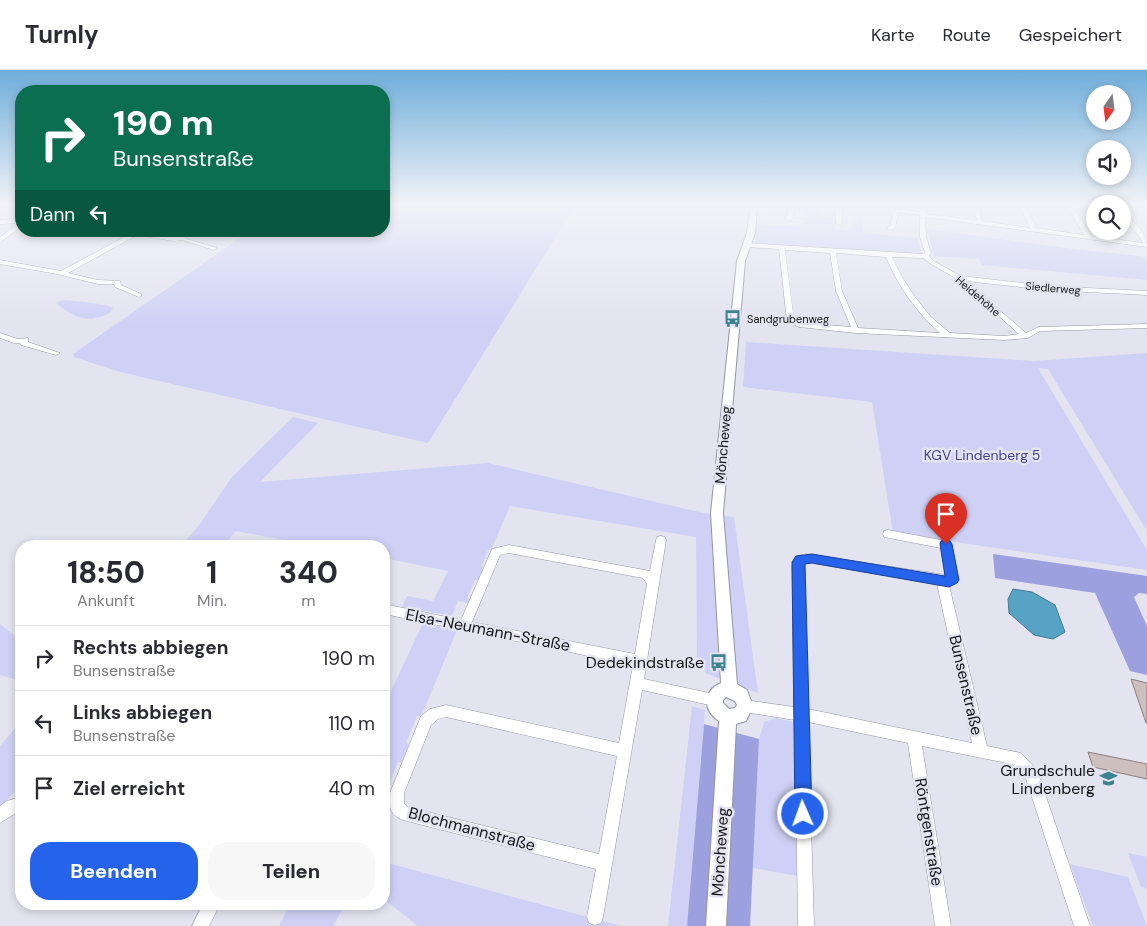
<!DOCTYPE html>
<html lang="de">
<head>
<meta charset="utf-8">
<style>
  :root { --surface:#fff; --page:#f7f7f7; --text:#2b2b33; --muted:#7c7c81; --line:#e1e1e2; --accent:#2563eb }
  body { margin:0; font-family:"DM Sans",sans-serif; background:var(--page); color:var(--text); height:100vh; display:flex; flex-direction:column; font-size:19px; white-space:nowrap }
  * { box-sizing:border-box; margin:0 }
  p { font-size:16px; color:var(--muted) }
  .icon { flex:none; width:28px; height:28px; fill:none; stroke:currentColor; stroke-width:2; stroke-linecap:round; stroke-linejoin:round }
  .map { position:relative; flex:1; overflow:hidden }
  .sheet { position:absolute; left:15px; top:470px; width:375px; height:370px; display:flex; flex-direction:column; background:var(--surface); border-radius:20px; box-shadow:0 2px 8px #0003 }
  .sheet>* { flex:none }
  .banner { position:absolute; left:15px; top:15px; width:375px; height:152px; border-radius:20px; box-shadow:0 2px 8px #0003; background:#0b6e4f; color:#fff; overflow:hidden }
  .needle { width:32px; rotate:194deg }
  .controls { position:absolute; left:1086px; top:15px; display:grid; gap:10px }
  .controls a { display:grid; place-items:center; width:45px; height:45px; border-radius:50%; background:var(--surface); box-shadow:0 2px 8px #0003; font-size:25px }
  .pin { position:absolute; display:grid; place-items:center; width:42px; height:42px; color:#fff; margin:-51px -21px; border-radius:50% 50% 50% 0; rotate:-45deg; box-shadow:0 0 5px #0007 }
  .pin .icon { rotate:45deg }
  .me { position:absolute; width:55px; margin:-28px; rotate:358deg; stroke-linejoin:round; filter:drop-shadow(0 0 4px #0008) }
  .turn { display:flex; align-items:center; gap:18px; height:105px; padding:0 15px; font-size:22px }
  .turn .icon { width:65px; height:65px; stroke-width:2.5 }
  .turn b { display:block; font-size:35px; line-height:42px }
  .then { display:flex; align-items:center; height:48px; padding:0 15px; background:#0003; gap:10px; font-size:19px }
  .eta { display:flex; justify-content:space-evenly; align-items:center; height:85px; text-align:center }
  .eta b { font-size:30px; font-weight:800; line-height:35px }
  .button { display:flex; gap:10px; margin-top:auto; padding:10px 15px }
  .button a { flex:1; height:58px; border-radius:20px; background:var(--accent); color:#fff; font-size:20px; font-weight:800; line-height:58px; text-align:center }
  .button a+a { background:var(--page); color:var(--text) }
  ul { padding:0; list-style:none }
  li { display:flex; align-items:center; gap:15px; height:65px; padding:0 15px; border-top:1px solid var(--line) }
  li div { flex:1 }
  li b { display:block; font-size:19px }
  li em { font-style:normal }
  header { display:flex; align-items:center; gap:30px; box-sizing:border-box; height:70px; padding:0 25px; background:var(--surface); border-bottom:1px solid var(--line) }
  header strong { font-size:24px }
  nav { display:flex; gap:28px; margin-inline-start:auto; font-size:18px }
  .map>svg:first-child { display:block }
  .green { fill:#ced1f5 }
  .forest { fill:#9da0de }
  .water { fill:#57a3c5; stroke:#437891 }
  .building { fill:#cdbfbe; stroke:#8a7e7d }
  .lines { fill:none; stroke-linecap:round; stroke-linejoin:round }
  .minor-casing { stroke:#9495a0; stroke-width:1 }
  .major-casing { stroke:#9495a0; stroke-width:2 }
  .minor { fill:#fff; fill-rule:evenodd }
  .major { fill:#fff; fill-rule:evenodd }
  .route { fill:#2563eb; stroke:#184099 }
  .labels { text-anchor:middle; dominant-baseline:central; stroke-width:5; stroke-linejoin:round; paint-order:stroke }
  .far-street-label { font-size:11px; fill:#141418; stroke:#e3e4f0 }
  .far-poi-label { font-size:11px; fill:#141418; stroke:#e3e4f0; text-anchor:start }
  .street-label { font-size:14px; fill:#141418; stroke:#e3e4f0 }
  .park-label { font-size:14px; fill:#45428d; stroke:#e3e4f0 }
  .near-street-label { font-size:16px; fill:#141418; stroke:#e3e4f0 }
  .near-poi-label { font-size:16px; fill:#141418; stroke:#e3e4f0; text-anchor:end }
</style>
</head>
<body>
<header>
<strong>Turnly</strong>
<nav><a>Karte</a><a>Route</a><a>Gespeichert</a></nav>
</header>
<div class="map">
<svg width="1147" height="856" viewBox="0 0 1147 856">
  <rect width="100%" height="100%" fill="#e3e4f0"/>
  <path class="green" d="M384,134h192l-148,239 -308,-71 -46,-15 -1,-3 177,-123h134z
    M801,134h24l-2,4h2h-6l6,3 -4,1 2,1 -3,1v2l11,2v-4h4l-1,11 3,1h-4v2l15,3v-4h8l-5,-4h7l-4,-2 4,-2 -7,-4 6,-3 -6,-2h6v-2l-6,-1v-3h12v29l54,5 5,15h-37l-130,-9 2,-20 43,3 2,-2 -1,-2h5l-3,-3 -11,-1 1,-2h11v-2h-3l3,-1 -1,-4 -10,1 1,-5 1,1h7z
    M927,159l139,19 81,9v23l-165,-15 -3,-6 -45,-3z
    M63,230c11,1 41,3 50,8 -3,6 -7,7 -13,9 -18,6 -31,-4 -44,-14z
    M746,272l288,19 113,-8v178l-99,-162 -10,-1 109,182v20l-254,-37 -21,-131 -129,-15z
    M293,347l25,6 -58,59 228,-19 215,50 31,4 24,176 -53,-20v-11l-8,-2 -1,-123 -186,-31 -19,44h-3l-7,17 3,1 -5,12h-4l-8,18 3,1 -1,4 -11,-2 -6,15 -50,-9 5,-11 26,5 15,-30 -64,-13v-12h-66l-82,-15 -13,15h-42l19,-22 32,-47z
    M423,553l34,7 -36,87 -4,-1 -11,27 3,1 -7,18h-4l-12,29 3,1 -5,13v-99z
    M0,554l21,17v40l-21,-6z
    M692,636l13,4 -18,216h-19z
    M776,648l17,4 4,154 -45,-8 7,-129 5,-17z
    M21,651v74l-8,-2 -13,16v-63z
    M1128,783l19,4v32l-6,-2z
    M384,792l237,64h-203l-34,-27z
    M1070,794l58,13 19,49h-54z
    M290,834h54l-10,22h-55z"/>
  <path class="forest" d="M993,484l154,22v18l-8,-1 -5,4 13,29v49l-17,-4 -35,-78 -100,-15z
    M704,654l55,15 -9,187h-63z"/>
  <path class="water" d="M1013,519l19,3 23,13 10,27 -12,7 -19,-4 -25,-22 -1,-14z"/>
  <path class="building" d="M1131,609l16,4v40h-1z
    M1088,682l59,12v15l-54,-12z"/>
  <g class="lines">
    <defs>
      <path id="minor" d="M789,134h6l-3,15 -3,2 -3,-2z
        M835,134h6l1,19 -3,2 -3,-2z
        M919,134h6l1,10 51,6 -5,-16h6l4,17 48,7 -11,-24h6l11,24 48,7 -16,-28 -23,-3 50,2v4l-21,-2 17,28 52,7 -5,-8 -16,-19 1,-1h4c9,10 20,18 20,32l-222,-30 1,20 5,16 -2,3 6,6 26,14 87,10 99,5v4l-99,-5 -82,-9 60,52 13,-6 108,-3v4l-107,3 -12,7 -24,2 -148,-7 -57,-6 -12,-6 -8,-72 -33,-2 -3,-2 3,-2 177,11 2,-1 -5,-16v-22l-22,-3 -3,16 -5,2 -3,-2 3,-2 4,-17 25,3zM785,180l45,3 6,38 15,36 -50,-4 -7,-3zM836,183l50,4c12,29 30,55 54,76l-82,-5 -16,-37zM892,187l31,1 8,6 26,15 62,55 -15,2 -54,-3 -19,-16 -16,-20 -13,-20z
        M21,149v8l-21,15v-5l19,-14 -19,1v-4z
        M117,161h20l37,6 10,-1 3,3 30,9 -3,2 -32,-10 -8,1 -37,-6 -69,38 30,7 22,1 1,4 20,9v2l-2,1 -24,-10 -1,-3h-16l-41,-10 -57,-10v-4l61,11 69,-37z
        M0,263l18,6 10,-1v4l32,11 -4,2 -35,-10 -1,-2h-6l-14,-5z
        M888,460l58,11 4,1 1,3 7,35 -2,3 -7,2 38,161 34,7 16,17 53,156h-16l-48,-147 -14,-15 -90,-18 29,180h-16l-27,-183 -100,-21 6,204h-16l-3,-206 -50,-8 -5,-2 -2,-4 2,-4 5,-2 49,7 -2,-141 5,-10 9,-2 140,21 -5,-27 -57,-11 -1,-3 1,-3zM805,492l132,22 35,159 -164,-34 -4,-143z
        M661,466l4,1 1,3 -22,139 70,15 5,2 2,4 -2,4 -5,2 -72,-16 -39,227 -2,6 -6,2 -6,-2 -2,-6 9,-48 -193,-49c-14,-6 -14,-13 -13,-27l31,-77 9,-7 16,-4 173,38 14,-78 -249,-51v-10l77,16 31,-71 17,-4 141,26 6,-31 1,-3zM509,483l134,25 4,6 -12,70 -163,-32 28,-67zM446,647l171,39 -18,98 -192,-47 -3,-4v-10l27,-68 7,-6z
        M21,727v14l-5,2 -16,10v-17l7,-5z
        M203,834h17l-11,22h-17z"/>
      <path id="major" d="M751,134h6l-2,29 -10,28 -22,252 14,171 10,6 6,16 -7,15 -10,3 -10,202h-20l13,-205c-16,-10 -17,-30 2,-38l-10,-170 26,-252 10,-28zM726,627l9,4 2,4 -2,3 -6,1 -6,-6v-3z"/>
    </defs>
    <use href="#minor" class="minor-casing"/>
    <use href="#major" class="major-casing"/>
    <use href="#minor" class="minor"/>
    <use href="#major" class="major"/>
  </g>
  <linearGradient id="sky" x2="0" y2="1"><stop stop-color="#6eadda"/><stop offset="0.53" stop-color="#f2f3f8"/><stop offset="1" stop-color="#f2f3f8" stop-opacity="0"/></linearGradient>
  <rect width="1147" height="254" fill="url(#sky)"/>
  <path class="route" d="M946,470l4,1 2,3 7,36 -2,3 -8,4 -137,-24 -7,1 7,250 -3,6 -6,2 -6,-2 -2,-6 -3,-252 4,-6 16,-2 133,22 -5,-32 1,-3z"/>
  <defs>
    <symbol id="bus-bare" viewBox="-9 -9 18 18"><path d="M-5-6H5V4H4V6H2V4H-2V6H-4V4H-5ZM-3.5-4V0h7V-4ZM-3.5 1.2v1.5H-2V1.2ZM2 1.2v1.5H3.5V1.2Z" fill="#3d828f" stroke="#e3e4f0" stroke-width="2.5" paint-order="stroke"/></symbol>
    <symbol id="school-bare" viewBox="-9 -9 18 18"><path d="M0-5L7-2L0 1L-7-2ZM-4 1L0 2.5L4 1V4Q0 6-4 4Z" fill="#3d828f" stroke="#e3e4f0" stroke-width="2.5" paint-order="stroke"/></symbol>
  </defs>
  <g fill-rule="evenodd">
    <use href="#bus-bare" x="720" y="236" width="25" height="25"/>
    <use href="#bus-bare" x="706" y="580" width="25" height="25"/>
    <use href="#school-bare" x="1096" y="696" width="25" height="25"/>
  </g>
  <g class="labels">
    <g class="far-street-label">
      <text transform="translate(1053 218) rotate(5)">Siedlerweg</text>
      <text transform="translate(978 226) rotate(41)">Heidehöhe</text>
    </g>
    <g class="far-poi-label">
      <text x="747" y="249">Sandgrubenweg</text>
    </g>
    <g class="street-label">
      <text transform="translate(723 375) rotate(-85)">Möncheweg</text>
    </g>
    <g class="park-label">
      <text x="982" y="385">KGV Lindenberg 5</text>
    </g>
    <g class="near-street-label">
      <text transform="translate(488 560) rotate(11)">Elsa-Neumann-Straße</text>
      <text transform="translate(966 615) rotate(77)">Bunsenstraße</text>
      <text transform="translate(472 759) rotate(15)">Blochmannstraße</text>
      <text transform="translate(929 762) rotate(81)">Röntgenstraße</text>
      <text transform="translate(720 782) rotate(-86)">Möncheweg</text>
    </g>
    <g class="near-poi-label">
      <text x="704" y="592">Dedekindstraße</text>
      <text x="1095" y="700">Grundschule<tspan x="1095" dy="18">Lindenberg</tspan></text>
    </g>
  </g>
</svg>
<div class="controls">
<a><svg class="needle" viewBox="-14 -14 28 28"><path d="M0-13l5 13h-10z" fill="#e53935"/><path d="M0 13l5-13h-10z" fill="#7c7c81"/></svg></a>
<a><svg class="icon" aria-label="sound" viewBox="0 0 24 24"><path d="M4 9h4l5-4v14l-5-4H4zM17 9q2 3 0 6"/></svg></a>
<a><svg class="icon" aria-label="search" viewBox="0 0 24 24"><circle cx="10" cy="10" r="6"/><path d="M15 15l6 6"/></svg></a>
</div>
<div class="pin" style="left:946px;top:474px;background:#d93025"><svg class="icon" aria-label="arrive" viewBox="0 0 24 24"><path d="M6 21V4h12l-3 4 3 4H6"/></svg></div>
<svg class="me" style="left:803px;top:744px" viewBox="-20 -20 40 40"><circle r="17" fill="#2563eb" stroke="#fff" stroke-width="3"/><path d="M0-11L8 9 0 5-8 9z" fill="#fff"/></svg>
<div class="banner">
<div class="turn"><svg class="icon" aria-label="right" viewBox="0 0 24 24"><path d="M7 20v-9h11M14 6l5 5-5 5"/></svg><div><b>190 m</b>Bunsenstraße</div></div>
<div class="then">Dann<svg class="icon" aria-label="left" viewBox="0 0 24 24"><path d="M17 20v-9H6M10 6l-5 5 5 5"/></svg></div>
</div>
<section class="sheet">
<div class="eta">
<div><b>18:50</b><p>Ankunft</p></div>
<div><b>1</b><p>Min.</p></div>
<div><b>340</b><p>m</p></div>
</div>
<ul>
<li><svg class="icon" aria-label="right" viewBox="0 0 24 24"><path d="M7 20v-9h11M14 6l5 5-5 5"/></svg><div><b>Rechts abbiegen</b><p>Bunsenstraße</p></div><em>190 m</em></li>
<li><svg class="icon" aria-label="left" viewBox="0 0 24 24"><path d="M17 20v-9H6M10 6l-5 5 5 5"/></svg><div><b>Links abbiegen</b><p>Bunsenstraße</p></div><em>110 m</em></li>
<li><svg class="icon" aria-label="arrive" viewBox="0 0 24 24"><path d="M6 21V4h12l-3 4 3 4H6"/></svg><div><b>Ziel erreicht</b></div><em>40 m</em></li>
</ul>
<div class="button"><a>Beenden</a><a>Teilen</a></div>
</section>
</div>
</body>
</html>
